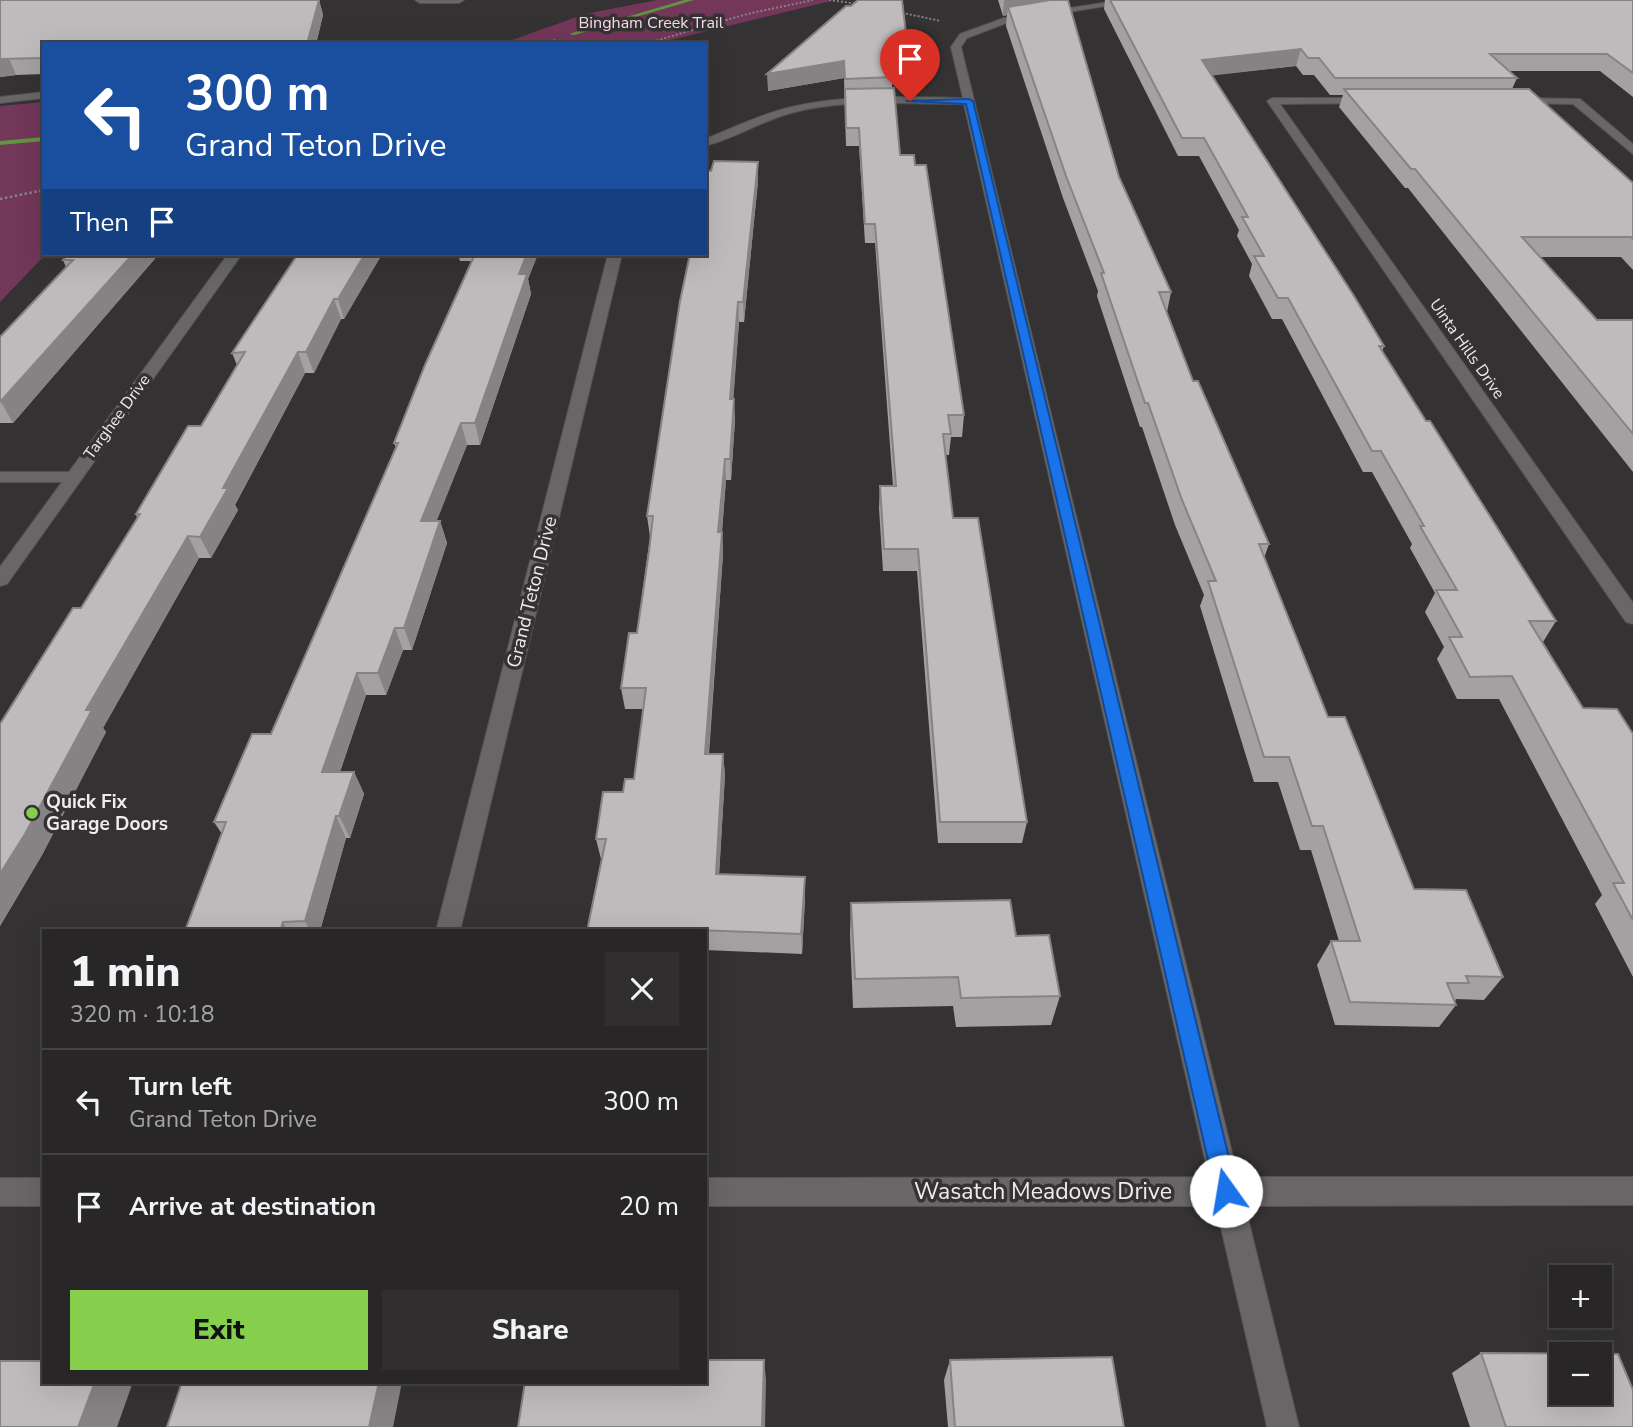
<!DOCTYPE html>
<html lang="en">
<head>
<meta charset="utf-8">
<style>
  :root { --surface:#282626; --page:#302e2e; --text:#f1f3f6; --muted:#a5a5a7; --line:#444343; --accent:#85cf4c }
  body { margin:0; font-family:"Nunito Sans",sans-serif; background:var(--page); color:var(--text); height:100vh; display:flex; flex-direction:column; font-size:26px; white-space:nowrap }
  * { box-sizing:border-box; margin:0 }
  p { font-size:23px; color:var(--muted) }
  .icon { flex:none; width:38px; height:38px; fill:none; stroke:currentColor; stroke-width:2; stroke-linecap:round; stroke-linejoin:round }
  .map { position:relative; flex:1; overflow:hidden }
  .panel { position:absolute; left:42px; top:929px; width:665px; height:455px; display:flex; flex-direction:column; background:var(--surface); border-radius:0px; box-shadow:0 7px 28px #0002,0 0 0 2px var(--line) }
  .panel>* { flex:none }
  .hud { position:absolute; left:42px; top:42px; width:665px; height:214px; border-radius:0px; box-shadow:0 7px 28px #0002,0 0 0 2px var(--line); background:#1a4fa0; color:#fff; overflow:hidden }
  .controls { position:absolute; left:1549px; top:1265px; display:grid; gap:14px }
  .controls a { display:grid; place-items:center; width:63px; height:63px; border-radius:0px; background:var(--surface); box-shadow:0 7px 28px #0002,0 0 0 2px var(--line); font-size:35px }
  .pin { position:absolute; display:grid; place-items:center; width:60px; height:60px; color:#fff; margin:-72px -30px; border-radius:50% 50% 50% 0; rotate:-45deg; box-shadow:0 0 7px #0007 }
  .pin .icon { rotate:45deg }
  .me { position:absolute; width:77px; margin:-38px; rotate:347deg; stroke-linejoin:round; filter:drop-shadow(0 0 5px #0008) }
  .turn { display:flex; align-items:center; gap:24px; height:147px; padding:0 28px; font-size:32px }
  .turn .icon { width:91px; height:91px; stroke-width:2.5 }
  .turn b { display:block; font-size:49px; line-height:60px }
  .then { display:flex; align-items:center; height:66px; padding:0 28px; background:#0003; gap:14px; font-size:26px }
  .round { display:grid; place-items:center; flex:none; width:74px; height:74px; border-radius:0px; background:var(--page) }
  .summary { display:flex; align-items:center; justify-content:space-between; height:119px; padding:0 28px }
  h1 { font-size:42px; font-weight:800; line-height:52px }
  .cta { display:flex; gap:14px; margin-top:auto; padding:14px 28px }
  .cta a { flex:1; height:80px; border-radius:0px; background:var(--accent); color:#111; font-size:28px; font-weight:800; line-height:80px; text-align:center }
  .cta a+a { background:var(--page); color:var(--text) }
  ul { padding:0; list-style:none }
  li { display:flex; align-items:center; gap:21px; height:105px; padding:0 28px; border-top:2px solid var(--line) }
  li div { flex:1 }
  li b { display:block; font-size:26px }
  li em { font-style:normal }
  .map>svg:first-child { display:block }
  .green { fill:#723759 }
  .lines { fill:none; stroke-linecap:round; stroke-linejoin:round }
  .stream { fill:#639441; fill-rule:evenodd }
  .minor-casing { stroke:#535152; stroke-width:2 }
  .path-far1 { stroke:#858283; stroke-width:2; stroke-dasharray:2 2; stroke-linecap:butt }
  .path { stroke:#858283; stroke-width:2.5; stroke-dasharray:2.5 2.5; stroke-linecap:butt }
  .minor { fill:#696668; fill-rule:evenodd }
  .wall { fill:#a4a1a3 }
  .shaded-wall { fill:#868384 }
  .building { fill:#bfbbbd; stroke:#868384; stroke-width:2; fill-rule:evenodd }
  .route { fill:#1a73e8; stroke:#114b97; stroke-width:2 }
  .poi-dot { fill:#85cf4c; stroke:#353233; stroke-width:2.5 }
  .labels { text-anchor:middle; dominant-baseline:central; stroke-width:7; stroke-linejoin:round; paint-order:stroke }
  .far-park-label { font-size:16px; fill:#f3dbe7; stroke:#353233 }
  .far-street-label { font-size:16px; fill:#eeeced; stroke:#353233 }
  .street-label { font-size:19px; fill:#eeeced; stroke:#353233 }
  .poi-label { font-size:19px; font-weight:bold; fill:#eeeced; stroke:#353233; text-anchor:start }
  .near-street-label { font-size:23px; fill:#eeeced; stroke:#353233 }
</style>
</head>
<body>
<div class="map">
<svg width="1633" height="1427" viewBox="0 0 1633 1427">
  <rect width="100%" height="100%" fill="#353233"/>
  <path class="green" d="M657,0h178l-181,44h-153l84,-30z
    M44,102l2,152 -46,48v-196z"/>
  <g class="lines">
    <path class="stream" d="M684,0h10l-120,35 -5,-1z
      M555,39l2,3 -11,2 1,-1z
      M44,137v4l-44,4v-4z"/>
    <defs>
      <path id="minor" d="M415,0h49l-5,3h-39z
        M1122,0h20l-133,22 -42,16 -6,9 277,1130h395v28l-388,1 54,221h-32l-51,-221h-511v-28l504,-1 -245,-1073c-57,0 -117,-6 -173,9 -29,8 -56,25 -86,33v-7c28,-11 56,-25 86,-32 56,-13 114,-10 172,-9l-12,-51 9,-13 44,-16z
        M44,92v6l-44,5v-6z
        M1368,98l5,3 -1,2 -92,1 353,499v21l-7,-2 -359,-521 5,-3z
        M1516,98l64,1 53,45v10l-60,-50 -61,-1 -1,-2z
        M228,254h14l-235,330 -7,2v-19l62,-85h-62v-10h69z
        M608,254h14l-162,677h-24z
        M0,1178h44v28h-44z"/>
    </defs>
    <use href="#minor" class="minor-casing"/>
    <path class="path-far1" d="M829,0l30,4
      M898,12l43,9
      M645,44l102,-30 66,-14"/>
    <path class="path" d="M0,199l44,-9"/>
    <use href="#minor" class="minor"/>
  </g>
  <path class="wall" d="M0,0h319l4,15 -7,29h-272v30l-28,1 -16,2z
    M998,0h70l51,177 52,115 -4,20 26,69 76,163 -5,14 64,159 86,172 89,88 -19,23 -28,-1 -1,2 1,4 -17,22 -104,-2 -18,-60 14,-24h8l-28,-91h-11l-22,-68h-24l-54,-176 4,-11 -29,-70 -33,-98h-2l-43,-131 1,-5 -35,-93 -57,-172 1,-11 -4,1z
    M1099,0h534v97l-33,-26h-91l8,7 -5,11 121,94v87l-12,-13h-81l57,63h36v152l-225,-284h-3l-66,-81 4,-12h-13l-16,-20h-11l-7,-9 -84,9 172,271 -2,6 44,69 130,200 -13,21 40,66 50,26v243l-38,-73 7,-9 -103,-196h-42l-20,-40 7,-12 -19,-35 10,-19 -25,-45 2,-4 -40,-72h-9l-81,-153h-10l-23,-43 3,-12 -15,-28 2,-6 -40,-74h-21l-74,-147 1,-9z
    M846,6l62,44 -1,17h-15v21l8,67 15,10 49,250 -2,22h-11l-2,18h-4l8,63 74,304 -5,21h-84l-21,-272h-34l-4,-63 1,-22h13l-18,-243h-10l-6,-97h-13l-2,-68 -76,13z
    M758,181l-14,141h-5l-6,77 2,20 -4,61h-5l-4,52 1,22 -14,200h14l2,21 -6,99 86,24 -3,56 -97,-4v-19h-118l15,-72h-1l-5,-20 27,-47 11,-13 9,-70h-18l-4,-21 16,-55 13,-96 -3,-21z
    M69,254h90l-146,169h-13v-86l66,-70 -3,-7z
    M382,254l-38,65h-3l-27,54h-9l-70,132 3,5 -27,48h-12l-96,170 3,4 -64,123 -42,71v-202l81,-116 56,-90 -1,-4 65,-88 36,-61 -5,-12z
    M458,254h80l-10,25 3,15 -51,151h-13l-31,76h4l7,22 -35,107h-9l-17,45h-20l-26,77h14l10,22 -14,44h-4l-26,93h-135l37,-97 -8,-12 57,-88 125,-286 -2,-5 78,-182h-12z
    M851,903l165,33 44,60 -9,29 -95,2 -3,-21 -100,2 -3,-74z
    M1481,1353l152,74h-163l-18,-54z
    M950,1360l174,67h-176l-4,-47z"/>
  <path class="shaded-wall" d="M319,0l4,15 -7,29h-9z
    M1004,0h59l-55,7 -1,8 -4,1z
    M1301,49l-5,17 -97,11 3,-17z
    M9,58l7,17 -16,2v-18z
    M844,61v17l-76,13 -1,-17z
    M758,162v19l-14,141 -1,-20z
    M133,254h26l-146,169 -12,-21z
    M365,254h17l-38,65 -6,-20z
    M527,254h11l-10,25 3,15 -51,151 -5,-22 44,-149z
    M334,299l7,20 -27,54 -8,-21z
    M738,302l1,20 -7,97 -2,-20z
    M298,352l7,21 -70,132 3,5 -27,48 -11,-21 23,-49z
    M734,399l1,20 -4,61 -1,-21z
    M461,423l6,22 -39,98 -7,-22z
    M725,459l1,21 -6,74 -2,-22z
    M440,521l7,22 -35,107 -8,-22z
    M722,532l1,22 -16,221 -2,-21z
    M188,536l11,22 -96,170 3,4 -64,123 -42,71v-52l86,-164z
    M395,628l8,22 -17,45 -8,-22z
    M357,673l9,22 -34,99 -10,-22z
    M723,754l2,21 -7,119 -2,-20z
    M354,772l10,22 -14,44 -11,-22z
    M336,816l10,22 -26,93h-10l-5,-10z
    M805,877v21l-3,56 -1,-20z
    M283,922l5,9h-8z
    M764,1360l2,20 -1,47h-3z
    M95,1382h38l-16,45h-39z
    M379,1382h23l-9,45h-24z"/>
  <path class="building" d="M0,0h319l-12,44h-263v14l-44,1z
    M858,0h44l6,50h-16l1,27 -48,2 -1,-18 -77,13 79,-68h5z
    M1050,0h18l51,177 52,115h-12l34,89h5l71,163h-10l69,173h17l69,172 52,1 37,87 -37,-1 3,7h-22l9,22 -106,-3 -19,-61h29l-37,-115h-11l-23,-69h-25l-56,-176h8l-34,-81 -34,-97h-3l-44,-130h3l-38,-97 -58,-169z
    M1110,0h523v73l-26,-19h-117l27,24h-182l-16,-20h-11l-7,-9 -99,11 152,236 30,50h-5l47,75h4l126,200h-27l54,87 34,1 16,25v186l-20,-37h11l-112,-207 -42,1 -21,-40h13l-26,-47h21l-37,-64h4l-43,-75h-9l-84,-153h-10l-24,-42h10l-22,-39h6l-44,-79h-22z
    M894,88l6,67h14l1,10h11l38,250h-16l3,19h-8l10,84h25l49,304h-87l-22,-273h-34l-4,-63h16l-21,-262h-10l-6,-96h-13l-1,-39z
    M1344,89h185l104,94v56l-2,-2h-109l75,83h36v114l-218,-265h-4z
    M714,161l44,1 -15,140h-5l-8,97h4l-4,60h-5l-7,73h4l-17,222h18l-7,120 89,3 -4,57 -105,-4 -1,1h-108l19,-92h-10l7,-47h20l2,-13h9l12,-91h-25l8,-55h8l12,-82 4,-35h-6l33,-215 10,-47h15v-83h6z
    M69,254h64l-133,148v-65l73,-77h-10z
    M298,254h67l-27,45h-4l-28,53h-8l-75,136h5l-28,49 -12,-1 -102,174h6l-67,124 -25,40v-150l73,-116h8l59,-94h-4l52,-88h13l44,-74 -13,1z
    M475,254h52l-8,20h8l-52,149h-14l-40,98h19l-36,107h-9l-17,45h-21l-35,99h32l-15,44h-3l-31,105 -22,1 -3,9h-95l41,-109h-12l38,-88h19l127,-291h-4l31,-78z
    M1010,900l6,36 33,-1 11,61 -99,2 -3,-21 -103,2 -4,-76z
    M1481,1353l137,1 15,36v37h-127zM1561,1354h39v39h-39z
    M1112,1357l12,70h-169l-5,-67z
    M705,1360h59l-2,67h-244l7,-45h180z
    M0,1361h44v21h51l-17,45h-78z
    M182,1382h197l-10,45h-202z"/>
  <path class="route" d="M969,99l4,2 264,1090 -3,7 -8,4 -8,-4 -3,-7 -249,-1087 -60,-3z"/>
  <circle class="poi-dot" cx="32" cy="813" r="7"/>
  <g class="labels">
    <g class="far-park-label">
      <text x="651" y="23">Bingham Creek Trail</text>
    </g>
    <g class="far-street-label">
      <text transform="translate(1467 349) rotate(55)">Uinta Hills Drive</text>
      <text transform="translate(117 417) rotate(-54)">Targhee Drive</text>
    </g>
    <g class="street-label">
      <text transform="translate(532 592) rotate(-76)">Grand Teton Drive</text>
    </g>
    <g class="poi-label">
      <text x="46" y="802">Quick Fix<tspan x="46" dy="22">Garage Doors</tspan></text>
    </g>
    <g class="near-street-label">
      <text x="1043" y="1191">Wasatch Meadows Drive</text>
    </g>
  </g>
</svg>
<div class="controls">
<a>+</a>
<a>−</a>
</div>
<div class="pin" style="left:910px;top:101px;background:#d93025"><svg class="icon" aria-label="arrive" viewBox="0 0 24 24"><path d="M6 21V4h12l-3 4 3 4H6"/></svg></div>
<svg class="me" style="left:1226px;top:1191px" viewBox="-20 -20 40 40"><circle r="19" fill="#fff"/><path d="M0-13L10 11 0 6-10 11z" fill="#1a73e8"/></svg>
<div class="hud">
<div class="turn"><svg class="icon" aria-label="left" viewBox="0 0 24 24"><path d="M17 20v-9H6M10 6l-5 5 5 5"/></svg><div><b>300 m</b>Grand Teton Drive</div></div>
<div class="then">Then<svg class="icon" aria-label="arrive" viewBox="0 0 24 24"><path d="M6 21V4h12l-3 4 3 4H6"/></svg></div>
</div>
<section class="panel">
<div class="summary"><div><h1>1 min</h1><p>320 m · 10:18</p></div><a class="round"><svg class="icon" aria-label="close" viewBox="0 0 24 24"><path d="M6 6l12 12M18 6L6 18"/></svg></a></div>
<ul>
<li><svg class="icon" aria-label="left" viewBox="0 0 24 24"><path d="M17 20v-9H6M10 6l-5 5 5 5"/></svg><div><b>Turn left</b><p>Grand Teton Drive</p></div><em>300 m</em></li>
<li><svg class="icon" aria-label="arrive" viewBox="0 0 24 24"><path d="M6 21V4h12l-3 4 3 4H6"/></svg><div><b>Arrive at destination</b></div><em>20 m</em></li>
</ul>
<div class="cta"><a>Exit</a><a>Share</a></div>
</section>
</div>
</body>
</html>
